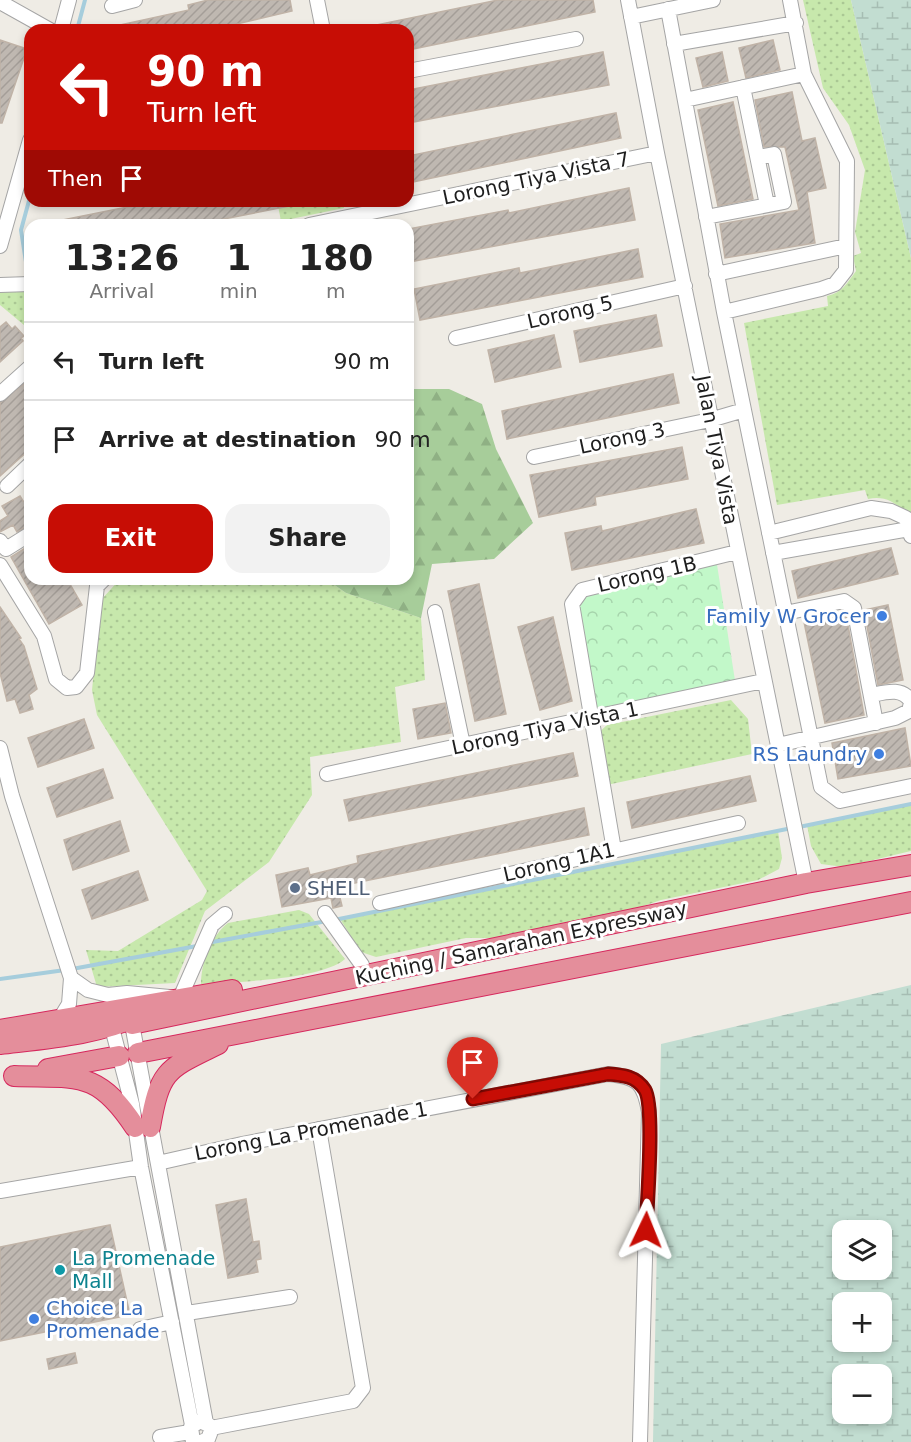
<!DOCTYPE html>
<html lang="en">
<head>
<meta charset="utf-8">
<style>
  :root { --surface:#fff; --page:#f2f2f2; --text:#222; --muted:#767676; --line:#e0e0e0; --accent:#c70d05 }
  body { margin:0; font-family:"DejaVu Sans",sans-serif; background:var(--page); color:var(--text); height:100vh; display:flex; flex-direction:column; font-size:22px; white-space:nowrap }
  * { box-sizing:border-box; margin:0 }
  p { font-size:20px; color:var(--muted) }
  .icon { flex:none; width:33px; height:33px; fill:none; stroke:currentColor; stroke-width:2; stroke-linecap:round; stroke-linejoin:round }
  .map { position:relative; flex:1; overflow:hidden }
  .sheet { position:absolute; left:24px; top:219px; width:390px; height:366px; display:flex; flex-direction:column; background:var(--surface); border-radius:18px; box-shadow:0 3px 9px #0003 }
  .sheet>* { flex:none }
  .banner { position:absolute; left:24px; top:24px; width:390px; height:183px; border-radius:18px; box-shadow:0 3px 9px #0003; background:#c70d05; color:#fff; overflow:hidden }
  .fabs { position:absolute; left:832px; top:1220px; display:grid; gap:12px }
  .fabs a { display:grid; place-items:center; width:60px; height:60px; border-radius:12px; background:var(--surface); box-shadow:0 3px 9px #0003; font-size:30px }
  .pin { position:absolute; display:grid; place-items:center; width:51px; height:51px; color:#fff; margin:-62px -26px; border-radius:50% 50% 50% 0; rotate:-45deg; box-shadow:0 0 6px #0007 }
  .pin .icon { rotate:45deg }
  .me { position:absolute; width:66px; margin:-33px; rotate:2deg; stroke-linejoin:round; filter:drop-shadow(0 0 4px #0008) }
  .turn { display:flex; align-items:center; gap:21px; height:126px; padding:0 24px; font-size:27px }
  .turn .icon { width:78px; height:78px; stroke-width:2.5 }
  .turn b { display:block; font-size:42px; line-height:51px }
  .then { display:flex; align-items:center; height:57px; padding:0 24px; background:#0003; gap:12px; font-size:22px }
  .eta { display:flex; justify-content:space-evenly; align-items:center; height:102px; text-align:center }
  .eta b { font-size:36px; font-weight:700; line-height:42px }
  .action { display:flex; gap:12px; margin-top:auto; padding:12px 24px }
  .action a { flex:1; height:69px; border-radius:18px; background:var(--accent); color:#fff; font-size:24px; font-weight:700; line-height:69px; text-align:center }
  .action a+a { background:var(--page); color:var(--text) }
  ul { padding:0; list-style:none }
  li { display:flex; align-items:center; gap:18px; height:78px; padding:0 24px; border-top:2px solid var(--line) }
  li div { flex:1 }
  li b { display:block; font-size:22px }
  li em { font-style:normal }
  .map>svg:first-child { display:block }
  .grass { fill:url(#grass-dots) }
  .forest { fill:url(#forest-firs) }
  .wetland { fill:url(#wetland-marsh); fill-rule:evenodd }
  .park { fill:url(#park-crowns) }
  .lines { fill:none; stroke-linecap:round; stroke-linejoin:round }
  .stream { stroke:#a6cddc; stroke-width:4 }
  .building { fill:url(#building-hatch); stroke:#c0b3a7; stroke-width:1.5 }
  .minor-casing { stroke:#a5a5a5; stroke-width:16 }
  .highway-casing { stroke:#d6285d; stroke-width:22 }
  .minor { stroke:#fff; stroke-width:14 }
  .highway { stroke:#e48e9b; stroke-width:20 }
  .route-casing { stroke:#810803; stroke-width:15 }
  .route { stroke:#c70d05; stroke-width:10 }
  .shop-dot { fill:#3f7fe0; stroke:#fff; stroke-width:2 }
  .service-dot { fill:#5c6f8a; stroke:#fff; stroke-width:2 }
  .culture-dot { fill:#0f9aa8; stroke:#fff; stroke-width:2 }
  .labels { text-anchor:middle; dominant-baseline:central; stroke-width:6; stroke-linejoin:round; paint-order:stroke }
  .street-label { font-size:20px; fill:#1e1e1e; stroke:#fff }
  .shop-label { font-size:20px; fill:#366cbe; stroke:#fff; text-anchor:end }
  .service-label { font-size:20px; fill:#4e5e75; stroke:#fff; text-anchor:start }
  .culture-label { font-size:20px; fill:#0d838f; stroke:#fff; text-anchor:start }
</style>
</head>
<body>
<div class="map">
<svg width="911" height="1442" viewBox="0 0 911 1442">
  <defs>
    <pattern id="grass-dots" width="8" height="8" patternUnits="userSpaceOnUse" patternTransform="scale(1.5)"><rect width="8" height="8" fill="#c7e8ac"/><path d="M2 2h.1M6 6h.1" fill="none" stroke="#aac794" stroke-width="1.8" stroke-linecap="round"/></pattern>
    <pattern id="forest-firs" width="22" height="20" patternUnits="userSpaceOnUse" patternTransform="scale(1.5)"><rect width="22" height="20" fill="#a7cd9a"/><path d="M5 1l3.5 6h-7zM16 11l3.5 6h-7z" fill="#8fb084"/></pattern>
    <pattern id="wetland-marsh" width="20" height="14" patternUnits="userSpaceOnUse" patternTransform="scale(1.5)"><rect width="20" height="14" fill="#c2ddd1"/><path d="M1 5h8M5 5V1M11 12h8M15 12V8" fill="none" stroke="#a6bdb3"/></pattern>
    <pattern id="park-crowns" width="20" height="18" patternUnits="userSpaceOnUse" patternTransform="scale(1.5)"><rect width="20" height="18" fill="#c2f8c9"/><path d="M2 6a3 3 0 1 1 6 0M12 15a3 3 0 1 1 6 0" fill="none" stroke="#a6d4ac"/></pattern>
    <pattern id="building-hatch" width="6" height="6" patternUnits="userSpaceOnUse" patternTransform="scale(1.5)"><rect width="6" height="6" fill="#bfb8b1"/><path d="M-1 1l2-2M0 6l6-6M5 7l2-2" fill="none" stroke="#a49e98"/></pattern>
  </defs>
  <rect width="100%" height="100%" fill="#efece5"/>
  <path class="grass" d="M803,0h48l60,258v263c-11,-16 -23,-26 -43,-22l-3,-9 -88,15 -33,-182 84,-17 -1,-10c15,-3 20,-13 29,-25l-3,-15 8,-3 -6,-21 10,-62 -16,-45 -26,-37z
    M277,201h66l1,7 -63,13z
    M0,290h30v40l-30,-25z
    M120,579h206l20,14 75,25 4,62 -30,7 6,55 -91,15 2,38 -43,67 -64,49 -30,72 -78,4 -11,-37 32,1 84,-51 5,-9 -110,-176 -5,-25 9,-90z
    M731,700l17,19 4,35 -150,32 -9,-48 14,-13z
    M911,804v47l-67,16 -23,-3 -10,-18 -4,-21z
    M778,831l4,27 -3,11 -21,11 -97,20 -41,14 -125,24h-29l-90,19 -15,-5 -21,-33z
    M299,910l10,4 36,45c-24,21 -110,23 -144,25 0,-21 10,-48 27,-61z"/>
  <path class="forest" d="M408,389h41l33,15 14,45 37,74 -39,36 -62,5 -11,54 -75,-25 -20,-14h82z"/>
  <path class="wetland" d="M851,0h60v258z
    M911,985v457h-258l8,-398zM843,1230h39v39h-39zM843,1302h39v39h-39zM843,1374h39v39h-39z"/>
  <path class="park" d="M716,558l20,129 -146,31 -15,-122z"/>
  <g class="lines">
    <path class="stream" d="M77,30l8,-30
      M26,262l-5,-32 9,-33
      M799,827l112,-23
      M334,920l458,-92
      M207,943l120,-22
      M72,969l125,-23
      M0,979l65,-9"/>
  </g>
  <path class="building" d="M208,0h82l2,11 -81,19h-96v-4l74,-16 -1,-5z
    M498,0h95l2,12 -187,38v-20h-32v-5z
    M0,40l27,9 -25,74h-2z
    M773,40l7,30 -34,8 -7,-30z
    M603,52l6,33 -201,38v-33z
    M722,52l6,29 -25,6 -7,-29z
    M792,92l10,49 13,-3 11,50 -19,4 8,51 -90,15 -5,-34 79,-14 -14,-63h-21l-9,-47z
    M733,102l20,97 -35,7 -20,-96z
    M616,113l5,25 -213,45v-27z
    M629,188l6,32 -226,42 -1,-33 100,-19 1,3z
    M157,201h132l1,5 -97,19h-131v-5z
    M638,249l5,28 -223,43 -6,-31 105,-21 1,5z
    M656,315l6,31 -82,16 -6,-31z
    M6,322l6,7 3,-3 9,10 -3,2 2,3 -23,21v-35z
    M554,335l7,32 -66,15 -7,-32z
    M673,374l6,29 -172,36 -5,-28z
    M30,379v70l-30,27v-73z
    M682,447l6,32 -93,18 1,8 -57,12 -9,-42z
    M20,496l3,5 7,1v23l-13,7 -4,-7 -13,7v-11l8,-5 -6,-10z
    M696,509l8,34 -132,27 -7,-37 36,-7 1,5z
    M30,545v34h37l15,26 -33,19 -38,-67z
    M891,548l7,26 -100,24 -6,-27z
    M479,584l27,130 -31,7 -27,-130z
    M888,605l15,75 -25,5 -14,-75z
    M0,607l21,31 -2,1 5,7 13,43 -8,6 4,14 -13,4 -5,-14 -8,2 -7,-28z
    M844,614h2l18,101 -39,8 -21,-101z
    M553,617l19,84 -32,9 -22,-83z
    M445,703l6,30 -33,6 -5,-30z
    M84,719l10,29 -56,19 -10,-29z
    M905,728l6,38 -73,13 -6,-36z
    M573,753l5,23 -229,45 -5,-21z
    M103,769l10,29 -56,19 -10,-29z
    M750,776l6,25 -124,27 -5,-26z
    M584,808l5,27 -244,50v3l-7,2 4,16 -9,2 -2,-10 -49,9 -6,-32 32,-7 2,7 48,-12 -1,-7z
    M120,821l9,30 -56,19 -9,-30z
    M138,871l10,29 -56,19 -10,-29z
    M246,1199l7,43 6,-1 2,18 -5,1 2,12 -30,6 -12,-73z
    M110,1225l20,90 -130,26v-94z
    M75,1353l2,10 -28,6 -2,-10z"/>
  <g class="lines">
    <defs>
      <path id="minor" d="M317,0l6,30
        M628,0l29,153 149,730
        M0,2l50,28
        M112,6l23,-6
        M668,9l56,303 97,475 19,14 71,-15
        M631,17l82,-17
        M61,30l8,-30
        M674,44l122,-21
        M408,71l168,-32
        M743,87l24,118
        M685,100l119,-26
        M706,217l78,-15 -10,-48 -15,3
        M309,225l348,-72
        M0,246l30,-106
        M716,274l130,-28
        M0,285l30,-1
        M724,312l97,-23 14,-5 11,-14 1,-109 -43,-87 -14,-74
        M456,338l229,-52
        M0,394l30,-27
        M534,457l176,-37 34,-10
        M7,486l23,-22
        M769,533l102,-25 20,3 15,7 5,18
        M0,541l6,8 24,-15
        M773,553l136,-24
        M0,565l44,71 12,43 11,9 9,-1 11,-14 10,-87 7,-7
        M435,612l28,133
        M785,613l59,-12 10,7 22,115
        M872,695c14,-3 31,-8 39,7
        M778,745l117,-27 14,-7 2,-8
        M0,748l12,48 59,182 -2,26 -11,18
        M327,774l436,-93
        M614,850l-42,-246 10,-14 155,-38
        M380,903l358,-80
        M325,913l37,52
        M71,978l17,12 20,5 19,-2 53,5 32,-73 13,-11
        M132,1024l74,399
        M112,1028l20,76 9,63 51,258
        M158,1163l84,-19 366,-70c30,3 36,9 41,38l-9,330
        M0,1191l141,-24
        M187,1313l103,-16
        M140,1329l32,-7
        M211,1428l142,-27 10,-13 -44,-259
        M160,1437l30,-5
        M193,1442l-2,-15 9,-6 9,4 2,6 -3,8 -7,3"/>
      <path id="highway" d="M132,1024l674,-141 105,-18
        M0,1030l232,-40
        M0,1044c51,-6 96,-9 143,-30
        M138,1053l773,-151
        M48,1069l71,-13
        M14,1076c63,2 83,-7 121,51
        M150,1127c10,-58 17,-58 68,-83"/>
    </defs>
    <use href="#minor" class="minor-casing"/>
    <use href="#highway" class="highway-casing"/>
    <use href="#minor" class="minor"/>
    <use href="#highway" class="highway"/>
  </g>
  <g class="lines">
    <defs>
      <path id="route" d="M473,1099l135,-25c15,1 28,2 37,16 10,17 2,114 1,140"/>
    </defs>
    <use href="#route" class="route-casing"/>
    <use href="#route" class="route"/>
  </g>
  <g class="shop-dot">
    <circle cx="882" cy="616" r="6"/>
    <circle cx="879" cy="754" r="6"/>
    <circle cx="34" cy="1319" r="6"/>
  </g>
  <circle class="service-dot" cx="295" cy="888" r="6"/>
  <circle class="culture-dot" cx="60" cy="1270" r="6"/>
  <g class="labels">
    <g class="street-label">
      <text transform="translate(536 178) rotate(-12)">Lorong Tiya Vista 7</text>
      <text transform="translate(570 312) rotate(-13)">Lorong 5</text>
      <text transform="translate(622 438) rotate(-12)">Lorong 3</text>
      <text transform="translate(717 450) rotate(79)">Jalan Tiya Vista</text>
      <text transform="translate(647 574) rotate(-13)">Lorong 1B</text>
      <text transform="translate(545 728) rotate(-12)">Lorong Tiya Vista 1</text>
      <text transform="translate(559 862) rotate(-13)">Lorong 1A1</text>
      <text transform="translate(521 943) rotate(-12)">Kuching / Samarahan Expressway</text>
      <text transform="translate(311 1131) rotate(-11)">Lorong La Promenade 1</text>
    </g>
    <g class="shop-label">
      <text x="870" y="616">Family W Grocer</text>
      <text x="867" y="754">RS Laundry</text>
      <text x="46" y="1308" text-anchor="start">Choice La<tspan x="46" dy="23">Promenade</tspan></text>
    </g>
    <g class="service-label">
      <text x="307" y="888">SHELL</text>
    </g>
    <g class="culture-label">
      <text x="72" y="1258">La Promenade<tspan x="72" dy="23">Mall</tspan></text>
    </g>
  </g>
</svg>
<div class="fabs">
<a><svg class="icon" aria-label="layers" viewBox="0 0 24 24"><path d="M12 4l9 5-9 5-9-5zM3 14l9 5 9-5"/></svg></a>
<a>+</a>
<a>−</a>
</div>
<div class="pin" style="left:473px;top:1099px;background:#d93025"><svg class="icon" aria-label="arrive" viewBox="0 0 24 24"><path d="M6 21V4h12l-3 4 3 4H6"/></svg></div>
<svg class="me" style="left:646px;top:1230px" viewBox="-20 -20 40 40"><path d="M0-17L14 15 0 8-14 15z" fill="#c70d05" stroke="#fff" stroke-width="4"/></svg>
<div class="banner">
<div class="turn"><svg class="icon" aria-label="left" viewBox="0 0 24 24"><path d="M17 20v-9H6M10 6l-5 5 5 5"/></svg><div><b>90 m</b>Turn left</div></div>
<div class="then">Then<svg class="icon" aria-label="arrive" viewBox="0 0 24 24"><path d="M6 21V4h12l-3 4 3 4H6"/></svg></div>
</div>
<section class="sheet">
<div class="eta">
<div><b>13:26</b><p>Arrival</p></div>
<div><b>1</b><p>min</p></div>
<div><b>180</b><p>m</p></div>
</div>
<ul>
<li><svg class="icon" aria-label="left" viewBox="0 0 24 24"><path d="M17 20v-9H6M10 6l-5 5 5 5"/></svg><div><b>Turn left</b></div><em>90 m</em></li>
<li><svg class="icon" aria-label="arrive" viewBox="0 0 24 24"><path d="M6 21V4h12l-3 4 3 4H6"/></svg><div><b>Arrive at destination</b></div><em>90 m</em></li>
</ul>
<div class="action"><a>Exit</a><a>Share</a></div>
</section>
</div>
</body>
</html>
